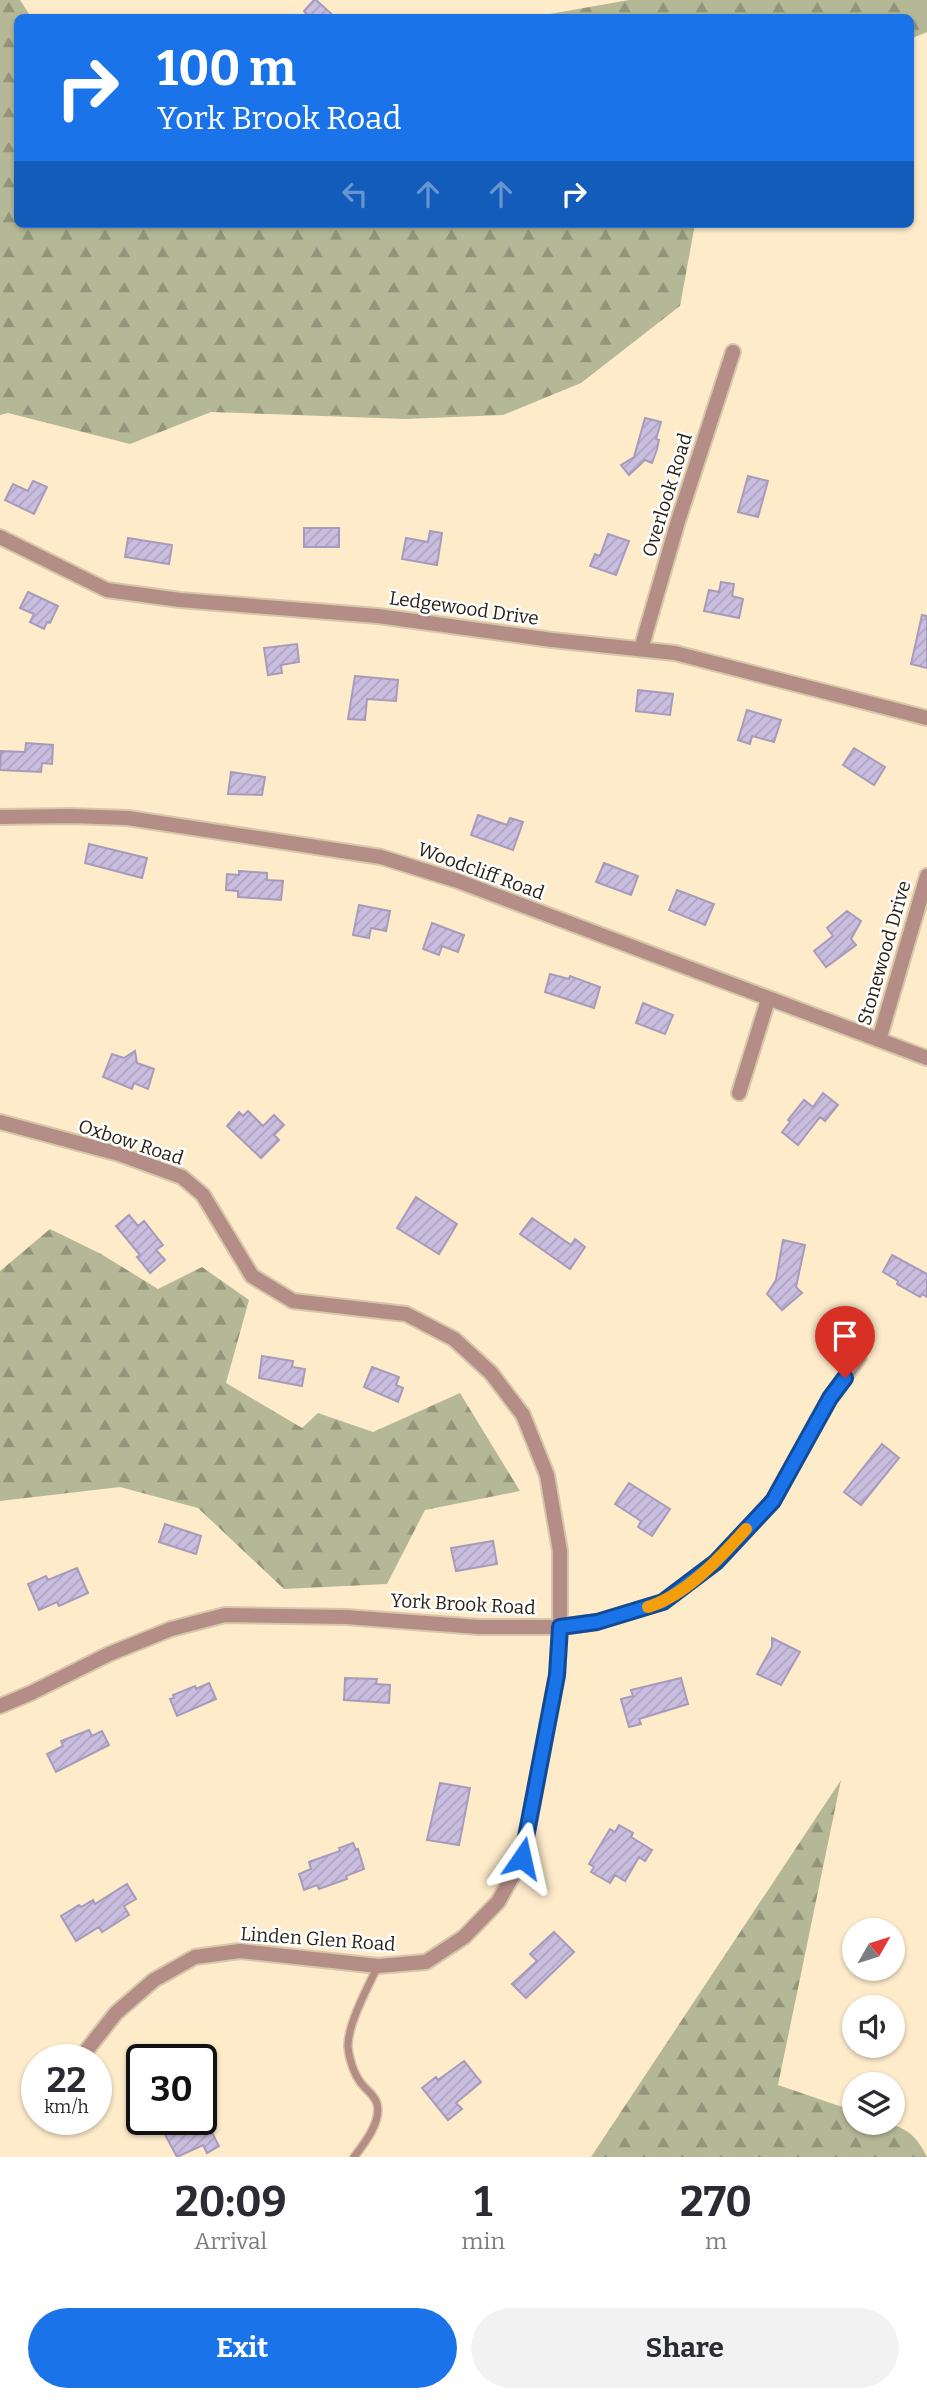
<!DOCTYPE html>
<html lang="en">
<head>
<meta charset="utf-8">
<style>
  :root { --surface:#fff; --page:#f2f2f3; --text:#2b2b33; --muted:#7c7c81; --accent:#1a73e8 }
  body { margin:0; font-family:Bitter,serif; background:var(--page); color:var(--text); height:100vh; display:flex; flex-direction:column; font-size:26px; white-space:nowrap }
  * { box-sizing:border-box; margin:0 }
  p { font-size:23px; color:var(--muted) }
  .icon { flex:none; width:38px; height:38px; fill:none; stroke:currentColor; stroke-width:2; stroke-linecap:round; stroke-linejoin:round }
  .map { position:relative; height:2157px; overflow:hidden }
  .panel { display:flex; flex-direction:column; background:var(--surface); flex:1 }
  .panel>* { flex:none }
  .top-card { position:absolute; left:14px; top:14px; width:900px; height:214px; border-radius:10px; box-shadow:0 2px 5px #0004; background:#1a73e8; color:#fff; overflow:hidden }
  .needle { width:46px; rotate:51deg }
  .fabs { position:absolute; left:842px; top:1918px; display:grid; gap:14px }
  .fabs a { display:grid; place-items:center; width:63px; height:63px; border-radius:50%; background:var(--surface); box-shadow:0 2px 5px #0004; font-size:35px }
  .speed { position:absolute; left:21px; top:2044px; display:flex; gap:14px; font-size:35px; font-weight:700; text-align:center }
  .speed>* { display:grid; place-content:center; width:91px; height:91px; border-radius:50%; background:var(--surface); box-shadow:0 2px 5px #0004; line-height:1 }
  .speed small { font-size:18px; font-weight:400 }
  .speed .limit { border:4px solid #111; border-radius:10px; background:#fff; color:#111 }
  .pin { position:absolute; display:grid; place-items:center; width:60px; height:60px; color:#fff; margin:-72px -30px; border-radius:50% 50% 50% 0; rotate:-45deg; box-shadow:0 0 7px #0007 }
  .pin .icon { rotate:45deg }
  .me { position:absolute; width:77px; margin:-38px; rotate:11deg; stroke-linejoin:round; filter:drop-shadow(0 0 5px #0008) }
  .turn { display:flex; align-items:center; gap:24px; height:147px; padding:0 28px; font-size:32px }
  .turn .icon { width:91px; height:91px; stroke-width:2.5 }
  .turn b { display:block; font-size:49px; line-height:60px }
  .lanes { display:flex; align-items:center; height:66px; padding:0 28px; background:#0003; justify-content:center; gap:35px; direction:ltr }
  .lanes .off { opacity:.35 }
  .eta { display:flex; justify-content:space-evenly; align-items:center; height:119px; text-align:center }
  .eta b { font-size:42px; font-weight:700; line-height:49px }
  .cta { display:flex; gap:14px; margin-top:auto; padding:14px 28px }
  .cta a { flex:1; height:80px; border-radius:42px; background:var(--accent); color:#fff; font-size:28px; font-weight:700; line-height:80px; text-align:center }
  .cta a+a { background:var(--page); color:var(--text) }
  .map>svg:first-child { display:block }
  .forest { fill:url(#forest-firs) }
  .building { fill:url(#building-hatch); stroke:#a79bbb; stroke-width:2 }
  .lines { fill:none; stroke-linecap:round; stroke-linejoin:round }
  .service-casing { stroke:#d7c7aa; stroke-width:10 }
  .minor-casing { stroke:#d7c7aa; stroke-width:18 }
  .service { stroke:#b38d86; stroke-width:7 }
  .minor { stroke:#b38d86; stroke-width:14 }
  .route-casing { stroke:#114b97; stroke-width:18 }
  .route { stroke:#1a73e8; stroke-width:12 }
  .slow { stroke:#f59e0b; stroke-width:12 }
  .labels { text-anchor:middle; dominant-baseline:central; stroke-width:5; stroke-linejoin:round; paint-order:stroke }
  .street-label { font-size:19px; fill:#292316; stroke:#fff }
</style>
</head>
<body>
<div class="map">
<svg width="927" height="2157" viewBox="0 0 927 2157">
  <defs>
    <pattern id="forest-firs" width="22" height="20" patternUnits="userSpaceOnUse" patternTransform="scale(1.75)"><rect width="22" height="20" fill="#b5b897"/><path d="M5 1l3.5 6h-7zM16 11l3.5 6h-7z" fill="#93957a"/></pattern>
    <pattern id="building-hatch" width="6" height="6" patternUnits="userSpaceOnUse" patternTransform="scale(1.75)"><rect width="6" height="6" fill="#cabee0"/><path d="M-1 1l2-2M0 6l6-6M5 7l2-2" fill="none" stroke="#aea3bf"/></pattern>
  </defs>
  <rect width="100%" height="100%" fill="#fdebca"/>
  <path class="forest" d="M0,0h20l11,17 -13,1v206h677l-15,82 -99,77 -78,32 -98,4 -194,-7 -81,32 -122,-31 -8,2z
    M629,0h298v32l-17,7v-21l-377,-1z
    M50,1229l51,25 57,35 44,-22 47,33 -23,83 76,45 16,-15 55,19 87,-39 60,98 -95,19 -38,74 -103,5 -86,-81 -78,-21 -120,14v-230z
    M841,1780l-63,305 76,26v12c35,0 56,-2 73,34h-336z"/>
  <path class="building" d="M314,0h2l20,18h-26l-6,-7z
    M645,418l16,4 -5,17 3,1 -2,9 -5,14 -7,-3 -16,15 -8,-10 13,-8z
    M748,476l20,5 -10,36 -20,-5z
    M33,481l14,6 -13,27 -29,-14 8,-16 15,7z
    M304,528h35v19h-35z
    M430,531l12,2 -5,32 -35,-6 4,-21 22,4z
    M608,534l21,7 -13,34 -26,-9 5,-12 5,2z
    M128,538l44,7 -3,19 -44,-7z
    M721,582l13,2 -2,12 11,3 -4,19 -35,-7 5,-21 10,2z
    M28,592l30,14 -8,17 -3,-1 -3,7 -14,-7 4,-8 -14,-6z
    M922,615l5,1v52l-16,-4z
    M297,644l2,18 -18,3 1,8 -14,2 -4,-27z
    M355,676l43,4 -2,21 -29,-2 -2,21 -17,-1z
    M638,690l35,4 -3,21 -34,-4z
    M747,710l34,10 -7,22 -22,-6 -2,8 -12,-4z
    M26,743l27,2 -1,19 -10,-1 -1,9 -41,-2 1,-19 24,1z
    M854,748l31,19 -11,18 -31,-20z
    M231,772l34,5 -3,18 -34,-1z
    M478,815l29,10 3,-7 13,4 -10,28 -42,-15z
    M89,844l58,14 -5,20 -57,-15z
    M604,863l34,13 -7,19 -35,-13z
    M239,871l28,2v7l16,1 -2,19 -43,-3v-6l-12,-1 1,-16 12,1z
    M677,890l37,14 -9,21 -36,-15z
    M359,905l31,6 -4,20 -15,-3 -2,10 -16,-3z
    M847,911l14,10 -10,18 5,6 -30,22 -12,-16 19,-15 -6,-8z
    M432,923l32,12 -6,17 -16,-6 -3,9 -16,-6z
    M550,974l19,5 1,-3 30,11 -6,21 -49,-16z
    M643,1003l30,12 -8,19 -29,-11z
    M135,1051l2,12 17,6 -6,20 -14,-6 -2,6 -29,-12 9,-23 12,4z
    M823,1093l15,12 -13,16 -5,-4 -22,28 -16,-13 8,-10 -2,-2 16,-20 9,7z
    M248,1111l15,15 11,-11 10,10 -10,10 5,5 -18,18 -34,-32 12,-14 4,4z
    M416,1197l41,27 -18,30 -42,-26z
    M129,1215l9,11 6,-5 19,24 -7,5 9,10 -15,13 -13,-16 3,-2 -24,-29z
    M532,1218l39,27 4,-6 10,8 -15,22 -50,-35z
    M783,1240l22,5 -9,42 6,6 -20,17 -15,-16 9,-14z
    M892,1255l35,19v23l-5,-3 -2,3 -23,-13 1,-3 -15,-9z
    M262,1356l31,5 -1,6 13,2 -3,17 -43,-8z
    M372,1367l27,10 -3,8 7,3 -5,14 -34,-15z
    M882,1444l17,14 -38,47 -17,-13z
    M629,1483l41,26 -18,27 -14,-9 3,-6 -26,-17z
    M165,1524l36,12 -5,18 -37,-12z
    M493,1541l4,23 -41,7 -5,-23z
    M77,1568l11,25 -29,13 -2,-4 -18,8 -11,-26 18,-8 2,4z
    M772,1638l28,14 -19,33 -24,-11 15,-27z
    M345,1678l32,1 -1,5 14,1 -1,18 -45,-3z
    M681,1678l7,26 -49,15 2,5 -12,3 -8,-28 12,-3 -2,-6z
    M209,1683l7,16 -39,17 -7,-17 4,-1 -1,-3 22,-9 1,3z
    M89,1730l3,6 10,-5 7,14 -53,27 -9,-18 16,-8 -2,-5z
    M440,1783l30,5 -11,57 -32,-5z
    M619,1825l14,8 -2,4 21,13 -7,11 -6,-4 -14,24 -10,-6 -5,8 -19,-11 3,-5 -5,-3 21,-35 5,3z
    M353,1843l3,7 2,-1 6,20 -18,7 1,3 -28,10 -2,-4 -13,5 -5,-16 12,-5 -2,-7 31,-11 -1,-3z
    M127,1884l9,15 -12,7 5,9 -27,17 -3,-5 -23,14 -15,-25 18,-11 2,2 12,-7 2,4z
    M554,1932l20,20 -48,46 -14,-14 25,-23 -7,-7z
    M464,2061l17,21 -25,21 6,6 -14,11 -26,-32 14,-11 2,3z
    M170,2119h35l14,27 -12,7 -4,-8 -26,12 -17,-32z"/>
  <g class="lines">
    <defs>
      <path id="service" d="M354,2157c10,-13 28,-36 23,-53 -2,-9 -11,-14 -16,-21 -7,-9 -12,-24 -13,-36 -1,-21 20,-61 30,-81"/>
      <path id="minor" d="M0,537l107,53 73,10 198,16 174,24 123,13 252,65
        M641,649l37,-128 55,-169
        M0,817l71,-1 57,2 253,39 77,24 469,177
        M879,1040l48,-164
        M739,1093l29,-93
        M0,1122l119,32 63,23 21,18 49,81 41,25 113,13 48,25 37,34 32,42 24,60 13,76v76l-3,49 -35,183 -24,43 -34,35 -38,25 -48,4 -138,-15 -45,6 -41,23 -38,33 -37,47
        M0,1706l31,-13 78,-39 62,-25 54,-14 121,2 133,10h81l37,-5 66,-20 53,-40 57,-61 57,-103 29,-41"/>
    </defs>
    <use href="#service" class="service-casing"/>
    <use href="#minor" class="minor-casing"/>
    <use href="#service" class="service"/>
    <use href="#minor" class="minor"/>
  </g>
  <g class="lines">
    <defs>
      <path id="route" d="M522,1858l35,-183 3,-48 37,-5 66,-20 53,-40 57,-61 57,-103 15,-20"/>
    </defs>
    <use href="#route" class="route-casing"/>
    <use href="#route" class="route"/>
    <path class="slow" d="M648,1607c38,-12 72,-49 98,-78"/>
  </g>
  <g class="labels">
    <g class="street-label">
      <text transform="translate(667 495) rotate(-73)">Overlook Road</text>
      <text transform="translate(464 608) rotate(8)">Ledgewood Drive</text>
      <text transform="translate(481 871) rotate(20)">Woodcliff Road</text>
      <text transform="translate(884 953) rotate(-74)">Stonewood Drive</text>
      <text transform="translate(131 1142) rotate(18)">Oxbow Road</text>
      <text transform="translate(463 1604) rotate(3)">York Brook Road</text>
      <text transform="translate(318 1939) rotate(4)">Linden Glen Road</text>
    </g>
  </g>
</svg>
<div class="fabs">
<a><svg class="needle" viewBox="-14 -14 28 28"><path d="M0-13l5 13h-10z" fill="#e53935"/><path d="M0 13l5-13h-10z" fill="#7c7c81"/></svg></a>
<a><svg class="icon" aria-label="sound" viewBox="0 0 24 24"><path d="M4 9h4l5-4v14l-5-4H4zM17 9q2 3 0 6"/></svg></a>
<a><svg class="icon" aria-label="layers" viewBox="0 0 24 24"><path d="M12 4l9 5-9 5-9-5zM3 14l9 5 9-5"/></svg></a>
</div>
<div class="speed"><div>22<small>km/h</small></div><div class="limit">30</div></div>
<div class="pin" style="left:845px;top:1378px;background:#d93025"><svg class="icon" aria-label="arrive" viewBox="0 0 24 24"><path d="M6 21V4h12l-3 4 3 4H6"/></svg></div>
<svg class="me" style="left:522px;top:1858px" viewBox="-20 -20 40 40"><path d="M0-17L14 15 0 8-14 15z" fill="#1a73e8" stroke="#fff" stroke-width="4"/></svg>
<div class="top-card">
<div class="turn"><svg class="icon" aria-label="right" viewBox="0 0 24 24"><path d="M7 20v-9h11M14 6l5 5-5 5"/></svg><div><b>100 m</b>York Brook Road</div></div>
<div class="lanes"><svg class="icon off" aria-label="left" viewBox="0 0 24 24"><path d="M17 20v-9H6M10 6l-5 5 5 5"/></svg><svg class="icon off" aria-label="ahead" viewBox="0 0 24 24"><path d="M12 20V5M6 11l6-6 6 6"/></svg><svg class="icon off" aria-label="ahead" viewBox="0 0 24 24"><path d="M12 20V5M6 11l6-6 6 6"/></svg><svg class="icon" aria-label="right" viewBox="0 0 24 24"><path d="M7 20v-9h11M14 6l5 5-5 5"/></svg></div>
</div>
</div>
<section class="panel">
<div class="eta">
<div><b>20:09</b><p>Arrival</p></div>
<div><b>1</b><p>min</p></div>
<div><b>270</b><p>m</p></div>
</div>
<div class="cta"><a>Exit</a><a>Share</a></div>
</section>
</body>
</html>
